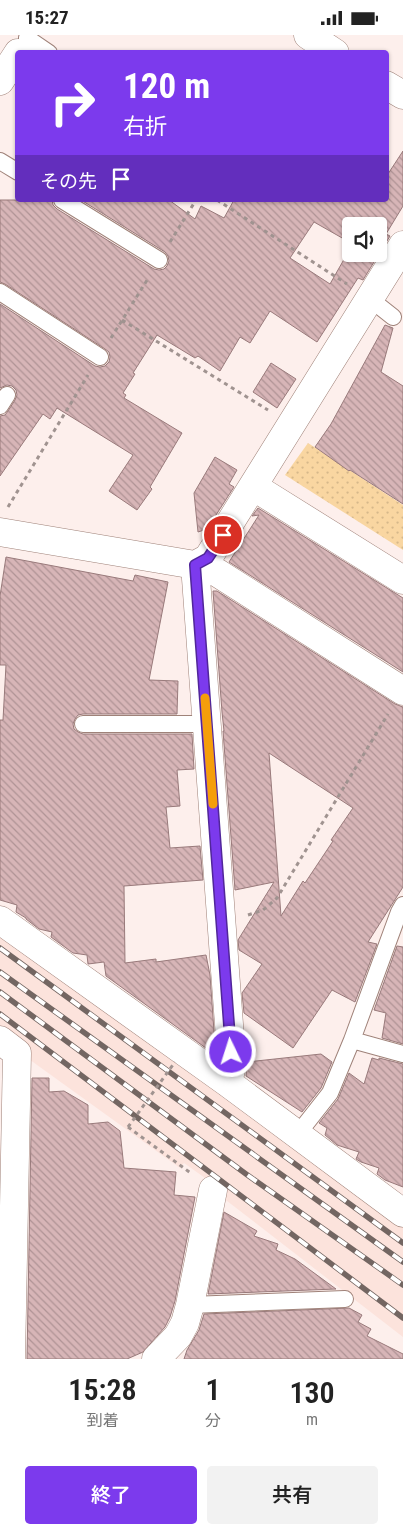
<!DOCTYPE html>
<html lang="ja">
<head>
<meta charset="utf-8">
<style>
  :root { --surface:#fff; --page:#f2f2f2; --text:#222; --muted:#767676; --accent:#7c3aed }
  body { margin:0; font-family:"Roboto Condensed","Noto Sans JP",sans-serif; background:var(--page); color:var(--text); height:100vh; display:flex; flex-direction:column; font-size:19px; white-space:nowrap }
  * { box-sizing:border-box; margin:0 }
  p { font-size:16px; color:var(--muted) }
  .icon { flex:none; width:28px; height:28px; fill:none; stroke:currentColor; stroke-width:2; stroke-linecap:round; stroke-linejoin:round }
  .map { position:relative; height:1324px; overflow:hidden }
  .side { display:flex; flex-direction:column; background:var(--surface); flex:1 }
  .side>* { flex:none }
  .banner { position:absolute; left:15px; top:15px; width:374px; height:152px; border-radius:5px; box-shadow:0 1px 4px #0004; background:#7c3aed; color:#fff; overflow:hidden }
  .tools { position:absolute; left:342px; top:182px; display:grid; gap:10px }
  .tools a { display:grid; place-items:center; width:45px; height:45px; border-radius:5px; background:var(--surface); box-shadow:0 1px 4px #0004; font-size:25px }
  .pin { position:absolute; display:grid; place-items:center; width:42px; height:42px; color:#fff; margin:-21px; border:2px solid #fff; border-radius:50%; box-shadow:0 1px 5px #0007 }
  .me { position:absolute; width:55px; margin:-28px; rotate:356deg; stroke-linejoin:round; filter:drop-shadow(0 0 4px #0008) }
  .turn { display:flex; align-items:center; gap:18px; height:105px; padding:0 25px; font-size:22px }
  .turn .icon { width:65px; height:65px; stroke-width:2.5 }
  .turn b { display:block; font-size:35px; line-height:42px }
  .then { display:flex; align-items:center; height:48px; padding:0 25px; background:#0003; gap:10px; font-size:19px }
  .eta { display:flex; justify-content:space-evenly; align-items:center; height:85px; text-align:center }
  .eta b { font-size:30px; font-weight:600; line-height:35px }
  .cta { display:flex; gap:10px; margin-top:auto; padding:10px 25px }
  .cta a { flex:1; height:58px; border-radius:5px; background:var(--accent); color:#fff; font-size:20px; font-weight:600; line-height:58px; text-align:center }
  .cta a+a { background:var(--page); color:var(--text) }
  .status { display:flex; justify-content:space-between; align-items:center; height:35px; padding:0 25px; background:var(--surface); direction:ltr }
  .status svg { height:14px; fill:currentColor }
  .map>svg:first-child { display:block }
  .built { fill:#fce3dc }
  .grass { fill:url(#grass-dots) }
  .building { fill:url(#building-back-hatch); stroke:#997a7b; fill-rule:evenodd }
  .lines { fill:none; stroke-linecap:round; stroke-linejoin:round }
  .lane-casing { stroke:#9f8279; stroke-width:18 }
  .street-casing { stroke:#9f8279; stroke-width:29 }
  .path { stroke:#a09390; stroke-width:3; stroke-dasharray:4 4; stroke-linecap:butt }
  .lane { stroke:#fff; stroke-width:16 }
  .street { stroke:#fff; stroke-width:28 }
  .rail-casing { stroke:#736662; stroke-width:5.5 }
  .rail { stroke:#fff; stroke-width:4; stroke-dasharray:11; stroke-linecap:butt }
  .path-bridge { stroke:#a09390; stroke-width:3; stroke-dasharray:4 4; stroke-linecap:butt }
  .route-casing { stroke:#51269a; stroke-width:12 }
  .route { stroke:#7c3aed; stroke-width:9 }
  .slow { stroke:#f59e0b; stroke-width:9 }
</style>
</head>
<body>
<div class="status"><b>15:27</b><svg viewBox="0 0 49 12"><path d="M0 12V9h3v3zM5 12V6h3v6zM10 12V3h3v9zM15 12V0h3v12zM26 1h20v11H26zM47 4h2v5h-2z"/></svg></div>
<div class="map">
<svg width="403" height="1324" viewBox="0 0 403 1324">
  <defs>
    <pattern id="grass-dots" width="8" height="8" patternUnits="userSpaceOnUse" patternTransform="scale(1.25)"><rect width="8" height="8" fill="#f9d6a1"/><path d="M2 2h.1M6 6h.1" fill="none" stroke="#d6b88a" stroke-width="1.8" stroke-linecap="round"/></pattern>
    <pattern id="building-back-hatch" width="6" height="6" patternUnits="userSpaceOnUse" patternTransform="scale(1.25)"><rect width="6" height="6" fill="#d7b5b7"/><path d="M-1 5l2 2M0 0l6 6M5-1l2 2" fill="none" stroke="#af9395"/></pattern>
  </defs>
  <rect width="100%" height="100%" fill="#fdefec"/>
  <path class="built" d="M0,897l403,293v112l-185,-143 1,-6 -35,-25 -4,5 -154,-111 -26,-24z"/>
  <path class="grass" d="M308,408l95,62v45l-118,-75z"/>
  <path class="building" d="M403,116v55l-17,28 4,2 -27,44 -5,-2 -41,64 -47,-31 -20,32 -10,-6 -20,34 -22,-15 -3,2 -38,-23 -24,38 2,1 -12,19 3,2 -2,3 58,35 -32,54 2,2 -15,21 -28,-19 24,-36 -76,-47 -7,11 -7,-5 -43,62v-60l5,-1 3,-4 7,-11 2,-5 -1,-5 -4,-4 -5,-1 -7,3v-84l95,62 5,1 5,-1 4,-4 1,-5 -1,-5 -4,-3 -100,-65 -5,-2v-82h52l1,5 4,4 97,60 5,1 5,-1 3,-3 2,-5 -1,-5 -3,-4 -84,-52h88l26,19 6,-13 23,12 10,-18h152v-23zM314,187l37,21v-17h28v28h-28v-7l-21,37 -40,-26z
    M385,290l8,3 -12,44 22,14v118l-53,-34 -1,1 -34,-24 16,-23z
    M271,328l25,16 -19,29 -24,-16z
    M215,422l22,13 -8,14 5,3 -27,42 -9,3 -4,-39z
    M258,473l145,90v74l-174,-110 30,-47 -7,1z
    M6,522l127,24 2,-6 33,7 -19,98 29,1 -1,33h-94l-5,1 -3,4 -2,5 1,5 4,3 5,2h109l2,35 -17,1 3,36 -14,1 4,41 30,-2 3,34 -79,6 1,77 31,-4v3l50,-7 4,20 5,70 -5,6 -104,-75 -2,-14 -16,2 -1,-9 -14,-2 -22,-16 1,-5 -13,-3 -13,-10v-1l-10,-6 1,-7 -17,-5v-180h3l3,-55h-6v-69z
    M213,556h4l178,113 8,3v180l-35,55 9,2 -22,58 -23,-12 -39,58 -49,-35 -2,-20 20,-29 -23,-14 -1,-10 36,-58 -39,8 -12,-159h1l-2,-19zM269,718l84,55 -22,32 2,1 -28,42 -2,-2 -22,35z
    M397,911l6,1v97l-21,-6 4,-25 -12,-3z
    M321,1019l11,8 -11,26 -19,24 -56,-36 1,-14z
    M372,1023l7,2v-2l24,6v123l-18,-7 -8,-6 2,-6 -18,-6 -5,-3 3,-7 -22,-7 -12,-10 2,-7 -8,-5 19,-24 11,-26 15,11z
    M32,1043h17v14l15,-1 24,14v19l20,-2 12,9 4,37 52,4 -2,23 21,2 -20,104 -5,16 -5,10 -22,25 -16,7h-100z
    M224,1177l33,19 -3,5 24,8 -2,6 19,9 41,30 -128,5z
    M349,1273l13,7 -4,7 13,7 -4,7 36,18v5h-219l3,-9 12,-20 5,-16z"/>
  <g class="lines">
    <defs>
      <path id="lane" d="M27,3l22,15
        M0,126l18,11
        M62,165l97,60
        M0,257l100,65
        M369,263l24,19
        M0,371l7,-11
        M83,689h124
        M352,1005l47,-128 4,-7
        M297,1100l33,-42 22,-53 51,14
        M190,1270l155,-6"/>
      <path id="street" d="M308,0l27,18
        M0,46l18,-28
        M386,50l17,10
        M254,452l149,93
        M0,497l195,33 18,5 190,121
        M195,530l37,500 -4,18
        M195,530l13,-7 195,-313
        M0,885l228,163 175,130
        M0,1005l17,13 -6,306
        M156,1324l22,-23 7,-13 5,-18 23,-115"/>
    </defs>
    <use href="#lane" class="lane-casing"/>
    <use href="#street" class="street-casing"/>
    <path class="path" d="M217,165l130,84
      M170,207l26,-42
      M122,285l146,90
      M111,303l38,-61
      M8,472l80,-132
      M248,880l15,-5 14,-12 111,-184
      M128,1092l64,47"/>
    <use href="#lane" class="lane"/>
    <use href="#street" class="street"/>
    <defs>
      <path id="rail" d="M0,913l403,295
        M0,937l403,290
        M0,957l246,182 157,111
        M0,979l403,304"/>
    </defs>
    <use href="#rail" class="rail-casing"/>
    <use href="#rail" class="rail"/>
    <path class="path-bridge" d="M128,1092l47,-65"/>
  </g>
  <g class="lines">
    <defs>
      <path id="route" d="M223,500l-15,23 -13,7 36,487"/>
    </defs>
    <use href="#route" class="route-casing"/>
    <use href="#route" class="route"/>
    <path class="slow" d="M205,663l8,106"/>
  </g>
</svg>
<div class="tools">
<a><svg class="icon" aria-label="sound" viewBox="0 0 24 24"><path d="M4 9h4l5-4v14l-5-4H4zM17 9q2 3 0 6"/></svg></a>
</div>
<div class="pin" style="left:223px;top:500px;background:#d93025"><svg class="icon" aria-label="arrive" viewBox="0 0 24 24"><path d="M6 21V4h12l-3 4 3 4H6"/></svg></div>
<svg class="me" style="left:231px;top:1017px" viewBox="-20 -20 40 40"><circle r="17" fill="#7c3aed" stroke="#fff" stroke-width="3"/><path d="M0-11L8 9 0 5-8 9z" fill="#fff"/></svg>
<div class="banner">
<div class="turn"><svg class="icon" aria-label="right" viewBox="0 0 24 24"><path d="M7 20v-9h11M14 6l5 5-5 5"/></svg><div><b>120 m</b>右折</div></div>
<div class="then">その先<svg class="icon" aria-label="arrive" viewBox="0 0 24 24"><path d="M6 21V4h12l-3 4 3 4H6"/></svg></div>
</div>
</div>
<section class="side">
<div class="eta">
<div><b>15:28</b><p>到着</p></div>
<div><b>1</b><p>分</p></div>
<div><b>130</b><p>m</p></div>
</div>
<div class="cta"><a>終了</a><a>共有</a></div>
</section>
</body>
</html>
